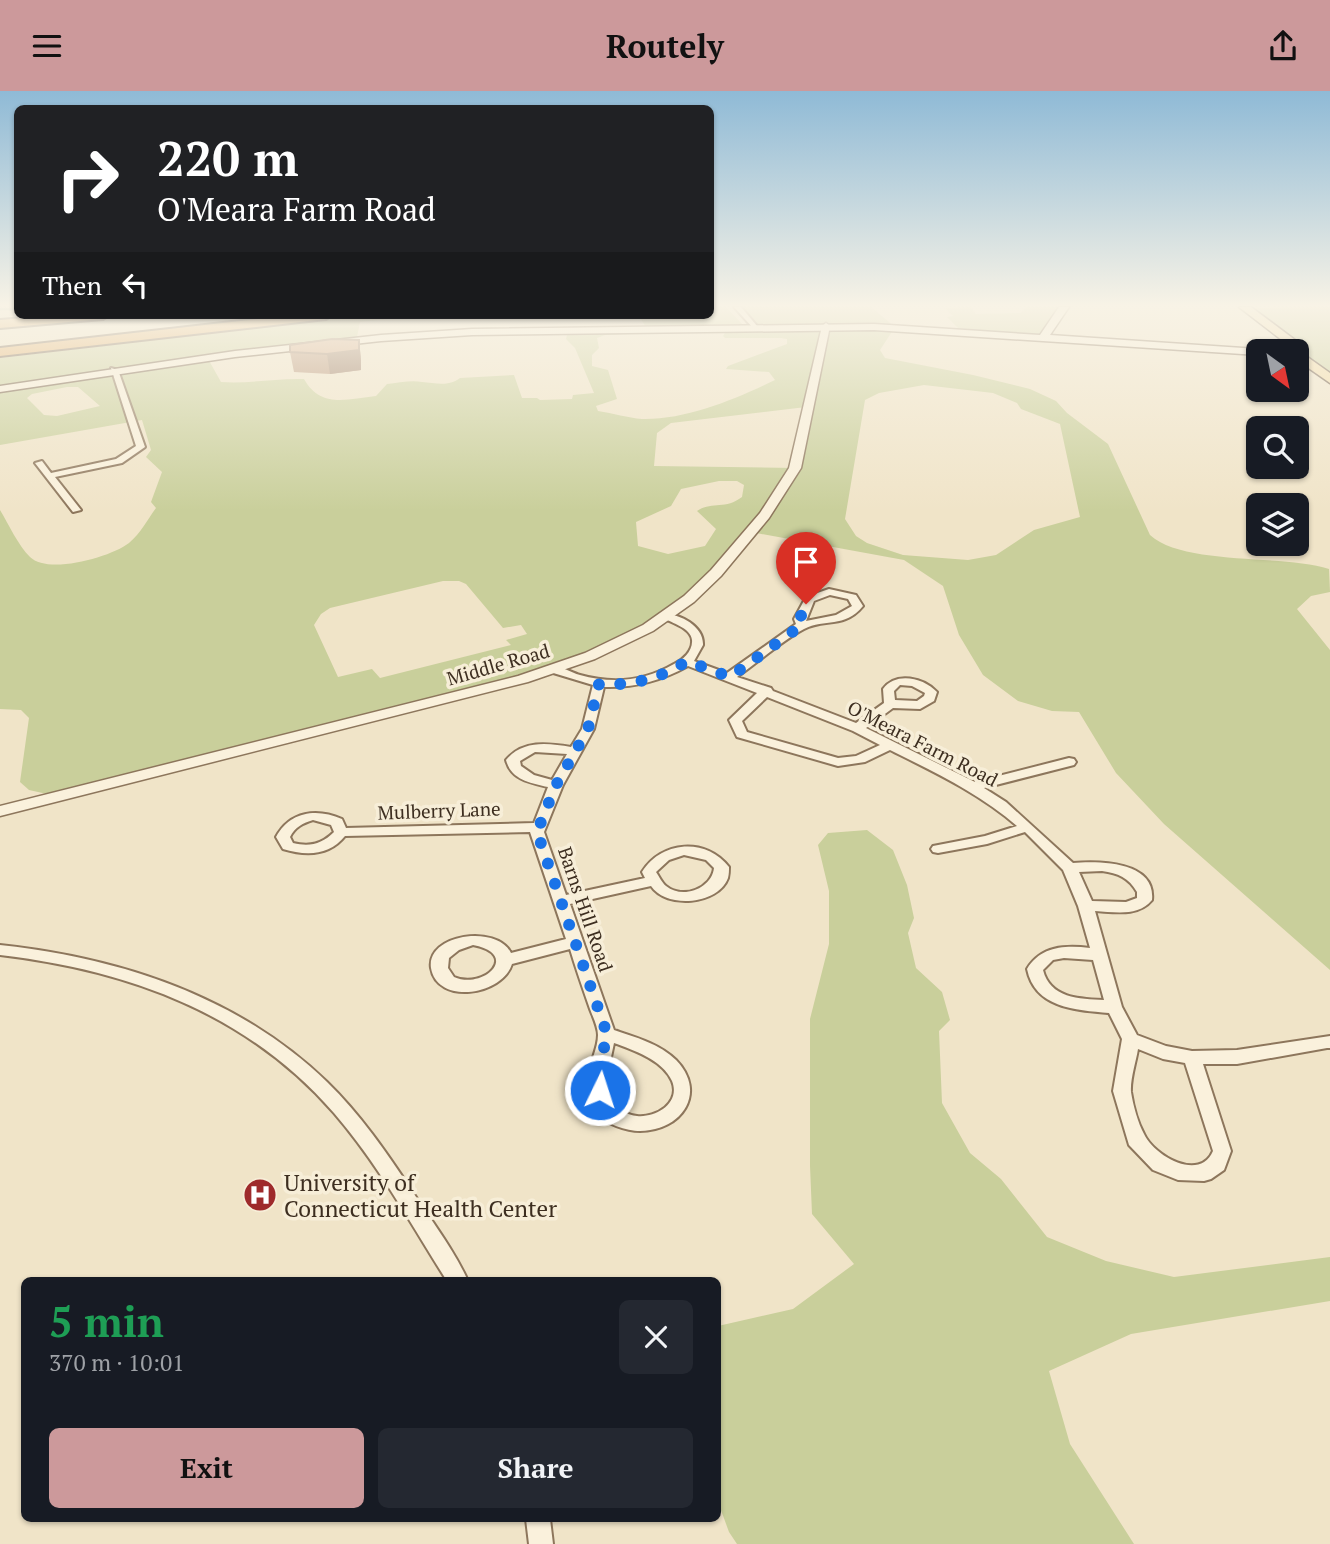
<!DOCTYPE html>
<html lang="en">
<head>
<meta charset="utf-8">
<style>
  :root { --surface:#171b24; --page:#242831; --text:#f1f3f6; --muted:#9ea1a6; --accent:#cc999b }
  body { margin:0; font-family:"PT Serif",serif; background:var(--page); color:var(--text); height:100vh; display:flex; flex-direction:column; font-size:26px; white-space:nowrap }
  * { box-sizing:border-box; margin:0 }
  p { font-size:23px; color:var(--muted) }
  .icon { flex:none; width:38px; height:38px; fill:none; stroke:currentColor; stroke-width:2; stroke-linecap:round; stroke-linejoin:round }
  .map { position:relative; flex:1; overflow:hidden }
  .side { position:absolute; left:21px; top:1186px; width:700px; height:245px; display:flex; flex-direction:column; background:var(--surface); border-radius:10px; box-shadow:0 2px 5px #0004 }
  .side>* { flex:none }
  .guide { position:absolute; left:14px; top:14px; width:700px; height:214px; border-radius:10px; box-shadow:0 2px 5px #0004; background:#202124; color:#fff; overflow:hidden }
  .needle { width:46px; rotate:147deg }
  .fabs { position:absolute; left:1246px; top:248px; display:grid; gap:14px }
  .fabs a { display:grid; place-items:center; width:63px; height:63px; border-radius:10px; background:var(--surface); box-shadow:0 2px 5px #0004; font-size:35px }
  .pin { position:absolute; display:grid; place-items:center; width:60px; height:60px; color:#fff; margin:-72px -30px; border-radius:50% 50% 50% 0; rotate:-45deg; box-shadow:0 0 7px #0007 }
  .pin .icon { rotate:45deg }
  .me { position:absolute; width:77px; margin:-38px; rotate:4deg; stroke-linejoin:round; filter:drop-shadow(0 0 5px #0008) }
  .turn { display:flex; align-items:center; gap:24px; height:147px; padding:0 28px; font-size:32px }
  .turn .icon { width:91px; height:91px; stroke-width:2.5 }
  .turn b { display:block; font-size:49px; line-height:60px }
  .then { display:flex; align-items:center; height:66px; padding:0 28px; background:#0003; gap:14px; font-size:26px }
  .round { display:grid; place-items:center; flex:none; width:74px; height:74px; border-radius:10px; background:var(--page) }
  .headline { display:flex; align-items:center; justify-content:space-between; height:119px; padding:0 28px }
  h1 { font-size:42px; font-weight:700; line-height:52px; color:#1e9e55 }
  .primary-button { display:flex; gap:14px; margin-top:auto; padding:14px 28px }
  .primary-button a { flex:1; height:80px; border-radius:10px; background:var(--accent); color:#111; font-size:28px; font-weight:700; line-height:80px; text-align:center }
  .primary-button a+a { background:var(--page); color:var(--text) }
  header { display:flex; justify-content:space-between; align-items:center; height:91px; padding:0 28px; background:var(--accent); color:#111; font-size:32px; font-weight:700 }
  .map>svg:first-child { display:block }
  .green { fill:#c9cf9b; fill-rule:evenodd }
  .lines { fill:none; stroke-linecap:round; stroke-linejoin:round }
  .stream { stroke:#6f938a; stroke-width:2.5 }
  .minor-casing { stroke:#8d765c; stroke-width:4 }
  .tertiary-casing { stroke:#8d765c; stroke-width:3 }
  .secondary-casing { stroke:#6f573f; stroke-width:3 }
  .primary-casing { stroke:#5b4430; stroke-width:3 }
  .motorway-casing { stroke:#5b4430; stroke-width:4 }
  .minor { fill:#faf1dc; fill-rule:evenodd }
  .tertiary { fill:#faf1dc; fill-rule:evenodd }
  .secondary { fill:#faf1dc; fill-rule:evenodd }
  .primary { fill:#f3d9a0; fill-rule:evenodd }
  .motorway { fill:#e0a458; fill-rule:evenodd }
  .wall { fill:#b2896c }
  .shaded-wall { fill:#916f58 }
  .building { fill:#cf9f7d; stroke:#916f58; stroke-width:2 }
  .route { stroke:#1a73e8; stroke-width:12; stroke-dasharray:0 21.6 }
  .labels { text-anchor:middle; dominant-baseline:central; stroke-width:7; stroke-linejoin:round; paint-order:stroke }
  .street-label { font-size:19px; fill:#3d2e20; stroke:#f7eed8 }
  .near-poi-label { font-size:23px; fill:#3d2e20; stroke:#f7eed8; text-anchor:start }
</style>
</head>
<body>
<header><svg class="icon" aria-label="menu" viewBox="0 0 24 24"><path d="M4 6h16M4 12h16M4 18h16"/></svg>Routely<svg class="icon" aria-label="share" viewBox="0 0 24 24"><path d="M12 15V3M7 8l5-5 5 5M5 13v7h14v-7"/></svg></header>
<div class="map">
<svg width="1330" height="1453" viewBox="0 0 1330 1453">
  <rect width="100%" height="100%" fill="#f0e4c8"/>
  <path class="green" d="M711,216h15l16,17 -96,3 -8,-12h72z
    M737,216h134l24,20 -15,23 5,8 88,17 57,14 26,12 11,12 41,31 42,91c34,31 132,19 179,34l1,23 -19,4 -14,13 33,41v320l-166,-146 -48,-51 -37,-61 -27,-1 -34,-10 -35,-26 -24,-40 -16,-49 -39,-26 -153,-28 -84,84 -113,53 -498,127 -27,-6 -9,-8 9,-64 -8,-8 -21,-1v-199c9,15 18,35 30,47 18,18 81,0 99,-14 12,-10 18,-23 27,-35l-5,-6 11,-30 -16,-15 5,-7 -9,-30 -142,25v-56l207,-32 14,25c28,2 55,-4 83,-3 17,30 43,20 72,17l11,-12c11,-1 24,-4 35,-2 13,1 27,5 38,-4l54,-3 8,23h15l3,2 32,-1 1,-4 21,-2 -19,-45 -9,-9 2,-8 87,-2 1,4 -51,2 -8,3 2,10 -7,7v11l16,4 9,29 -21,7 2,5c15,2 30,7 44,8 44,1 94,-20 133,-39l-6,-8 -43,-3 2,-3 59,-22v-5l-6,-1h-56l-2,-2 5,-8 26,-1zM924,294l69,8 24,10 4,6 39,15 20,93 -46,13 -38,25 -28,5 -65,-5 -36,-12 -11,-7 -11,-17 20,-119 14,-7zM67,296h11l22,19 -43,10 -13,-1 -17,-17 5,-4zM806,316l-11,61 -141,-2 3,-33 14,-10zM719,390h18l7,4 -2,12c-17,13 -30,4 -45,14l19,18 -11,17 -37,8 -30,-8 -2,-24 35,-16 10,-17zM443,490h16l7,3 37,44 18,-3 6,9 -21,6 5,5 -131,33 -8,-9 -34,8 -24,-52 7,-11 9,-6z
    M971,216l5,7 45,-1 5,-6h38l-21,31 -81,-6 -15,-15 6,-1 -8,-8z
    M1330,216v72l-39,-37 -47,-34z
    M366,224h58l-64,7 -3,15 -143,17 -214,33v-29z
    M867,739l26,20 14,35 7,33 -6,15 8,35 26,24 8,28 -11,11 3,72 28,50 31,26 46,58 59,24 68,16 156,-20v44l-199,33 -82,37 21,73 64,100h-397l-8,-12 -11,-30v-176l75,-17 61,-45 -42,-50 -2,-48v-147l19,-75v-53l-11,-46 10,-12z"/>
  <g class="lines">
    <path class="stream" d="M0,218h18"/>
    <defs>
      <path id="minor" d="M734,216h7l16,19v2h-4z
        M111,277l7,2 27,77 -23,16 -67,14 26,33 -8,2 -38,-49 7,-2 9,12 65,-14 20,-13z
        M829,498l27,6 7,11c-19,23 -38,12 -59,23 -21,11 -47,34 -67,48l34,11 2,3 83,32 28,-20 -1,-14c13,-18 41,-11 54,3l-3,9 -14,8 -27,-1 -27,20 109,54 94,-24 5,1 2,3 -2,3 -90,23 22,14 67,61c26,-2 83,-2 79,37 -14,17 -37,12 -57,11l27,96 15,28 29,11 26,5 45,-1 93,-14v12h-3l-90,16h-34l28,87 -7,19 -13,9 -7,2 -26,-1 -25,-10 -24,-25 -16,-54 9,-52 -13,-26c-34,-3 -74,-5 -82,-44 14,-23 38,-24 63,-21l-12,-42 -15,-36 -38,-38 -38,12 -49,9 -5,-1 -2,-3 2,-3 52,-10 32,-10c-38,-33 -83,-54 -127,-76l-25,12 -27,4 -101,-29 -8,-17 28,-27 -69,-27c-27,15 -53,22 -84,21l-10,42 -31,56 -19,47 22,63 79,-17 -3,-6c19,-31 64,-35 87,-5 0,3 0,7 -1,11 -10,27 -62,31 -77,8l-81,18 44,126c21,7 46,14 62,30 32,33 5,71 -36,71 -13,0 -35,-7 -43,-18 -5,-7 -8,-28 -8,-37 0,-13 9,-27 9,-41 0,-8 -5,-18 -8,-26 -7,-20 -14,-40 -20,-60l-58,15c-10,32 -75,41 -81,4 -5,-34 66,-44 80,-15l55,-14 -36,-107 -185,4c-16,20 -39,20 -62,13l-7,-12c14,-26 41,-29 66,-18l4,9 188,-5 14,-36c-17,-4 -37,-7 -42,-27 17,-20 41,-17 65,-13l11,-18 11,-44 -43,-13v-6c10,-1 20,6 30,9 32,9 65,6 94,-11 9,-4 19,-13 18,-24 -1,-12 -20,-17 -29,-22v-4c16,-1 41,12 40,31l-9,16 33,12 69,-49 -2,-5 12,-22zM830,504l18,4 4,7 -16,9 -30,6 8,-20zM900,594l12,1 13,7 -1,3 -7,5 -22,-1 -1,-9zM767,606l86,34 27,14 -24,11 -18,2 -91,-26 -5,-11zM535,661l32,2 -15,26 -18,-5 -13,-9 -1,-5zM313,729l18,5 3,7c-12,12 -24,15 -41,11l-3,-6c5,-10 13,-14 23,-17zM684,764l22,5 8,8c-2,20 -31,32 -48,18 -4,-3 -7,-10 -10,-14l13,-12zM1102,780c16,2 27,7 35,21v6l-11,4 -34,-1 -13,-29zM473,854c48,9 11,45 -19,32l-6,-9 1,-10 10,-8zM1064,867l29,2 11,40c-25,-1 -54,-2 -61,-30l10,-10zM614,952c19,7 49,17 58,38 9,22 -16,37 -35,35 -10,-1 -17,-6 -25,-11l-5,-29zM1138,958l25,10 22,4 28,88c-13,31 -59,5 -69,-17 -6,-11 -11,-29 -13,-42 -1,-13 5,-30 7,-43z
        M0,854c120,13 238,51 327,137 33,32 60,71 85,109 19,29 42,59 56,90h-21c-36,-57 -69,-117 -113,-168 -87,-100 -206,-143 -334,-158z
        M526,1428h24l3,25h-24z"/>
      <path id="tertiary" d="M826,232l4,3 -29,142 -32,50 -48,58 -27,26 -41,29 -58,28 -67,23 -528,134v-10l518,-130 67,-23 58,-28 41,-29 27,-26 49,-57 29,-45 33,-142z"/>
      <path id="secondary" d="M1059,216h10l-19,28 208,14 5,3h-5v3l-384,-25 -402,5 -91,6 -146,16 -235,35v-6l235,-35 146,-16 91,-6 402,-5 166,11z"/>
      <path id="primary" d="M1239,216h12l44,33 11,16 24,17v10l-33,-23v-8h-5l-5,-8z"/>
      <path id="motorway" d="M60,224h49l-6,4 -103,9v-8z
        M293,224h39l-6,4 -326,37v-8z"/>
    </defs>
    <use href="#minor" class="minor-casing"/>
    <use href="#tertiary" class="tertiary-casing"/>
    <use href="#secondary" class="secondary-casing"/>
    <use href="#primary" class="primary-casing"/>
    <use href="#motorway" class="motorway-casing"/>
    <use href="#minor" class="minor"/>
    <use href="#tertiary" class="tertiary"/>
    <use href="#secondary" class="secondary"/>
    <use href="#primary" class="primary"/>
    <use href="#motorway" class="motorway"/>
  </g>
  <path class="wall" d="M359,249l2,20v10l-31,4 -36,-2 -4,-20z"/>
  <path class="shaded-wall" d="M359,249l2,20v10l-31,4 -3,-20z"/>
  <path class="building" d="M332,248l27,1v10l-32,4 -37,-2v-7z"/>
  <linearGradient id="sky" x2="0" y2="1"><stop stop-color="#8fbad6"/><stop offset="0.51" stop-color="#f8f3e6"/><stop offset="1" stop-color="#f8f3e6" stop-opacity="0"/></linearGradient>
  <rect width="1330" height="420" fill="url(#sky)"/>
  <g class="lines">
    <path class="route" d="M600,999l-2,-14 9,-42 -70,-202 19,-47 32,-56 11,-45c32,2 61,-5 88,-23l43,16 72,-52 -2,-7 6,-14"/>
  </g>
  <defs>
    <symbol id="hospital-disc" viewBox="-11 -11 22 22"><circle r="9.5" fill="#9e2a2b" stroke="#f7eed8"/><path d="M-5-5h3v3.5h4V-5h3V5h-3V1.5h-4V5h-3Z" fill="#fff"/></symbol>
  </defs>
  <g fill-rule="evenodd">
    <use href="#hospital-disc" x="241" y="1085" width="38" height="38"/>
  </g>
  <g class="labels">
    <g class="street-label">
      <text transform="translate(498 573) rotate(-16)">Middle Road</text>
      <text transform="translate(923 652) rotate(27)">O'Meara Farm Road</text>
      <text transform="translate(439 719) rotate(-2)">Mulberry Lane</text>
      <text transform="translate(586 818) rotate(71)">Barns Hill Road</text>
    </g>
    <g class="near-poi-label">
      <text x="284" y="1091">University of<tspan x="284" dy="26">Connecticut Health Center</tspan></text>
    </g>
  </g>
</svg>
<div class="fabs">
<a><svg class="needle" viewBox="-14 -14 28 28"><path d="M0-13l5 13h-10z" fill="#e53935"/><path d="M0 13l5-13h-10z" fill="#9ea1a6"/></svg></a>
<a><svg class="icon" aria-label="search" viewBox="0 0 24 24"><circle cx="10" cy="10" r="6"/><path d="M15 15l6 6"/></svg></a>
<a><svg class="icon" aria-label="layers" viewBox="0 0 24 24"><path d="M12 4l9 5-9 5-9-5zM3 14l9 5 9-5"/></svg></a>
</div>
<div class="pin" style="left:806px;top:513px;background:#d93025"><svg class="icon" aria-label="arrive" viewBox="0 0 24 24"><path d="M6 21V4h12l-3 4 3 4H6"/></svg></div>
<svg class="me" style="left:600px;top:999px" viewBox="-20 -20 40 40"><circle r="17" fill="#1a73e8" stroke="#fff" stroke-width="3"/><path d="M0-11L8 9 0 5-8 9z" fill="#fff"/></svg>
<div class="guide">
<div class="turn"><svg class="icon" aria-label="right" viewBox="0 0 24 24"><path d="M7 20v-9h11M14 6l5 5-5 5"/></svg><div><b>220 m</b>O'Meara Farm Road</div></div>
<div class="then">Then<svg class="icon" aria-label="left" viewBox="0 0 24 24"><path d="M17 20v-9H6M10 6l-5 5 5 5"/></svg></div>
</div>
<section class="side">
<div class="headline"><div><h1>5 min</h1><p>370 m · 10:01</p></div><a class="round"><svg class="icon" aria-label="close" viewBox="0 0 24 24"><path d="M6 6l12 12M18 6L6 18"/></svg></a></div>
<div class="primary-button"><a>Exit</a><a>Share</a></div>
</section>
</div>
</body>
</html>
